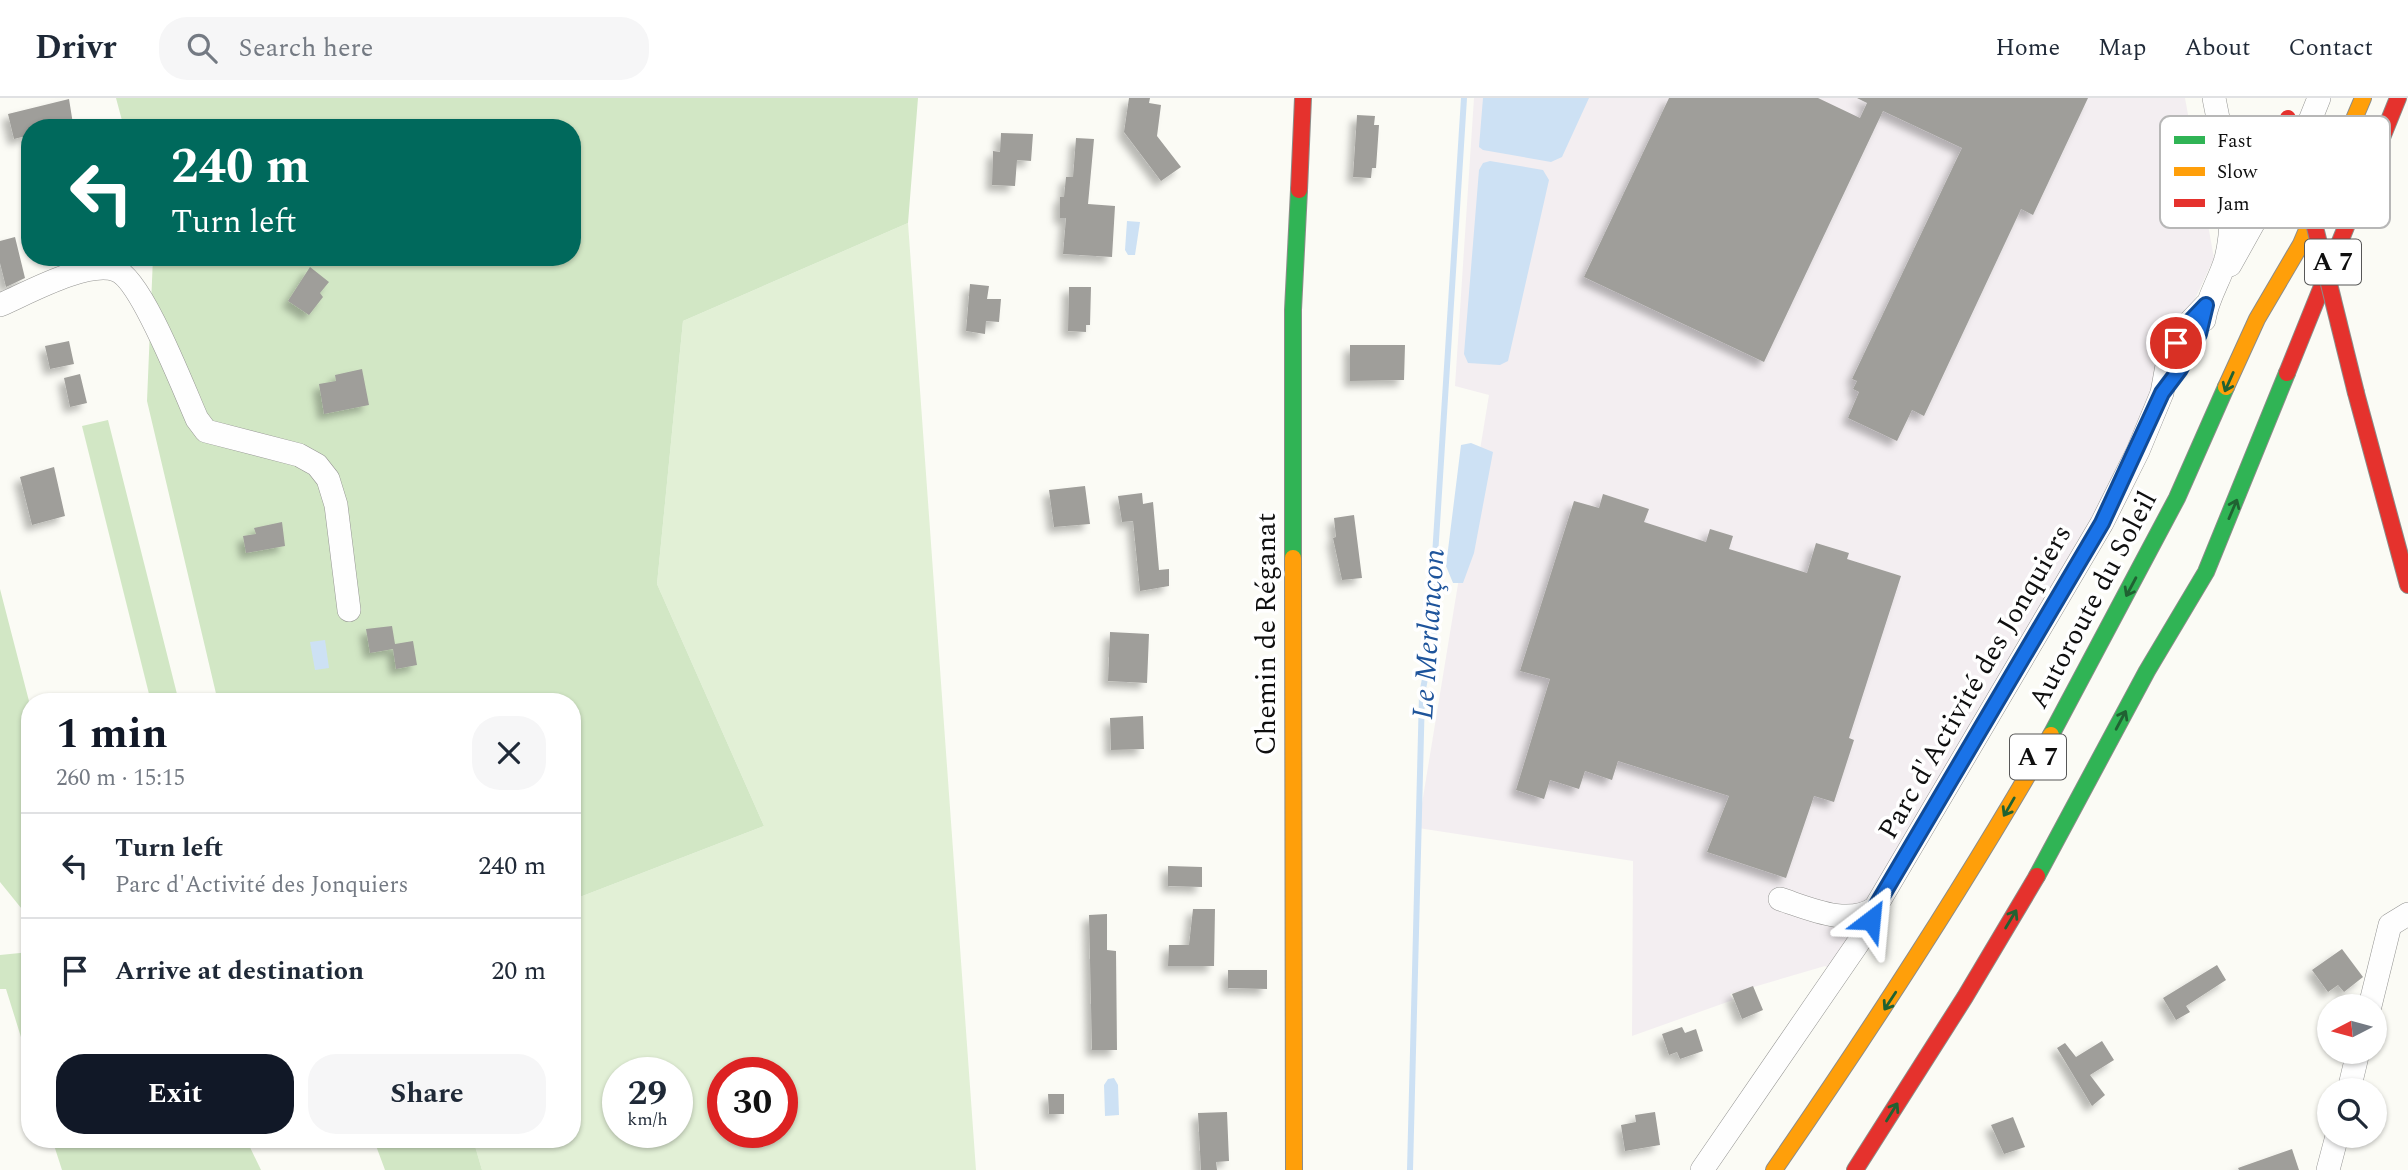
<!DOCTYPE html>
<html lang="en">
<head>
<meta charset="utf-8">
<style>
  :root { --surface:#fff; --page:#f6f6f7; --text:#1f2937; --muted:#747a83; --line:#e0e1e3; --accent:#111827 }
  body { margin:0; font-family:Spectral,serif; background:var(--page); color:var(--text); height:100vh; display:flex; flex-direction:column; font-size:26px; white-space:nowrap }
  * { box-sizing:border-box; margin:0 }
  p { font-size:23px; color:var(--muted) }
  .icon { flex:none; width:38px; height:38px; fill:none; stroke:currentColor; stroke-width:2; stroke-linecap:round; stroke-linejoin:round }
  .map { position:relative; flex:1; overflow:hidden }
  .panel { position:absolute; left:21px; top:595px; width:560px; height:455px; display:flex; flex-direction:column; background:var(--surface); border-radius:28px; box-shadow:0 2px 5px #0004 }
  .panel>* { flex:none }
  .guide { position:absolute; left:21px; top:21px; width:560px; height:147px; border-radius:28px; box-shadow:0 2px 5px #0004; background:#00695c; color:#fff; overflow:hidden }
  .needle { width:46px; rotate:264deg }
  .tools { position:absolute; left:2317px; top:896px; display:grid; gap:14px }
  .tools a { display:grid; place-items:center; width:70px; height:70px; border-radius:50%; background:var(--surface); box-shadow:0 2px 5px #0004; font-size:35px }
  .speed { position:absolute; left:602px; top:959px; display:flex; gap:14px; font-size:35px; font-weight:700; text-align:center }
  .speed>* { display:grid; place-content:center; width:91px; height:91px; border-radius:50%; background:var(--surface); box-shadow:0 2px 5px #0004; line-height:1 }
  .speed small { font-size:18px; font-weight:400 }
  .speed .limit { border:10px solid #d22; background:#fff; color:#111 }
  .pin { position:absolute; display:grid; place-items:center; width:60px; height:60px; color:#fff; margin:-30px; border:4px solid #fff; border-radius:50%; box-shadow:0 2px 7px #0007 }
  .me { position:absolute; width:77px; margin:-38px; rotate:29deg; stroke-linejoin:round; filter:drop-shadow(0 0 5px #0008) }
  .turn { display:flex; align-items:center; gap:24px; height:147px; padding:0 35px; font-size:32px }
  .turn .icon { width:91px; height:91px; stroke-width:2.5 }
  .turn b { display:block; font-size:49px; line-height:60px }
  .round { display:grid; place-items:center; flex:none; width:74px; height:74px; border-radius:28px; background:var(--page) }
  .headline { display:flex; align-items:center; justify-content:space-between; height:119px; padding:0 35px }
  h1 { font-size:42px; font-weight:700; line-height:52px; color:var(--accent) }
  .button { display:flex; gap:14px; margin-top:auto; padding:14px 35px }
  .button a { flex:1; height:80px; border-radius:28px; background:var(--accent); color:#fff; font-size:28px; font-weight:700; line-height:80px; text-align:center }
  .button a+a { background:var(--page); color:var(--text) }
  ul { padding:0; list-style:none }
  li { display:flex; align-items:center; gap:21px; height:105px; padding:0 35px; border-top:2px solid var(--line) }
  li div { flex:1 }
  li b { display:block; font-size:26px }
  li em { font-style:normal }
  header { display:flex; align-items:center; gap:42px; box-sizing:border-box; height:98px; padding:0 35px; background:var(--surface); border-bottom:2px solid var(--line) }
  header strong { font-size:33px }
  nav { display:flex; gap:38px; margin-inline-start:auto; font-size:24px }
  .search { width:490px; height:63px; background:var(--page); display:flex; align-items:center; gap:18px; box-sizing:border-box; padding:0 24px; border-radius:28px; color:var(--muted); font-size:26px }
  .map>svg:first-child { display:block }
  .industrial { fill:#f3eef1 }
  .green { fill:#e2f0d6; fill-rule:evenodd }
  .forest { fill:#d2e7c5 }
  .water { fill:#cde1f4 }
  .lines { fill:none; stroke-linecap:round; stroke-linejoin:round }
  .stream { stroke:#cde1f4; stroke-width:6 }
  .building { fill:#9f9e9a; filter:url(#shadow) }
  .street-casing { stroke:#959593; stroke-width:24 }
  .fast-casing { stroke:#8c8c89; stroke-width:18 }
  .slow-casing { stroke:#8c8c89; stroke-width:18 }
  .jam-casing { stroke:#8c8c89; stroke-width:18 }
  .street { stroke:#fefefe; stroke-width:23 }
  .fast { stroke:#30b455; stroke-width:16 }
  .slow { stroke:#ff9f0a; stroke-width:16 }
  .jam { stroke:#e5322d; stroke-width:16 }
  .jam-bridge-casing { stroke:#8c8c89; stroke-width:18; stroke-linecap:butt }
  .jam-bridge { stroke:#e5322d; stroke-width:16 }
  .oneway { stroke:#206232 }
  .route-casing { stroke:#114b97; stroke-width:18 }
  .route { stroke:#1a73e8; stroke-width:12 }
  .labels { text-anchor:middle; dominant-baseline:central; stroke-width:7; stroke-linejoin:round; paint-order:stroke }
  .shield { fill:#fff; stroke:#575757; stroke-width:2 }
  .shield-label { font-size:26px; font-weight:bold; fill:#0f0f0f }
  .street-label { font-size:28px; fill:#0f0f0f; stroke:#fff }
  .water-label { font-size:30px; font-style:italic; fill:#1e549b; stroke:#fff }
  .key { fill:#fff; stroke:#b7b7b7; stroke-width:2 }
  .key-label { font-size:19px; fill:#0f0f0f }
</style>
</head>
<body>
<header>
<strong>Drivr</strong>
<div class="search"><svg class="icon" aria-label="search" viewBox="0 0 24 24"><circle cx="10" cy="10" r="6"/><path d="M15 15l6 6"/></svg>Search here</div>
<nav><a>Home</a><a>Map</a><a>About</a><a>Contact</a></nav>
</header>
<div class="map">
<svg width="2408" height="1072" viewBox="0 0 2408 1072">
  <defs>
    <filter id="shadow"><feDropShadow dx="-6" dy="6" stdDeviation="3.5" flood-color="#0004"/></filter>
  </defs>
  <rect width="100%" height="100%" fill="#fbfbf5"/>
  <path class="industrial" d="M1474,0h711l29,160 -127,274 -255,438 -7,-4 -95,28 3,6 -101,36 1,-175 -215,-33 71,-433 -34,-9z"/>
  <path class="green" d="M908,125l68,947h-494l-9,-31h99v-239l192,-74 -107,-242 26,-263zM618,975h59v59h-59zM723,975h59v59h-59z"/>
  <path class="forest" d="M116,0h802l-10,125 -225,98 -26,263 107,242 -192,74v-198h-354l-71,-301 6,-144h419v-129h-448z
    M108,322l71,282h-28l-69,-276z
    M0,491l30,116v214l-30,-37z
    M30,854v114l-24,-77h-6v-34z
    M52,1041h194l15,31h-199z
    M378,1041h95l9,31h-97l-10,-27z"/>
  <path class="water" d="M1483,0h106l-27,59 -11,5 -68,-12 -4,-3z
    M1490,63l53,9 6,10 -41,181 -8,4 -32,-2 -4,-9 15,-184 4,-7z
    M1127,123l13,1 -5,33h-7l-3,-5z
    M1471,345l22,9 -19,101 -11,30h-10l-7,-17 15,-121z
    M325,542l4,28 -14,2 -5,-28z
    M1114,980l4,7 1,30 -14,1 -1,-31 4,-6z"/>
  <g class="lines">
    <path class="stream" d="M1410,1072l12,-476 13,-66v-72l29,-458"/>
  </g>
  <path class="building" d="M1129,0h21l-1,5 12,2 -4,31 24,31 -20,14 -37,-49z
    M1669,0h149l42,20 7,-15 -10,-5h231l-55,117 -12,-6 -97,207 -12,-6 -15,31 -49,-23 11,-26 -6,-3 4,-8 -5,-2 110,-231 -79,-37 -119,251 -180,-85z
    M69,1l4,25 -43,4v7l-16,4 -6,-25z
    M1357,17l18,1 -1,9h5l-3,43h-4l-1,10 -18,-1z
    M1001,35l32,1 -2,27 -14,-1 -2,26 -23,-1 1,-34 7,1z
    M1076,40l18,1 -6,65 27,2 -3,51 -49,-3 3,-36h-6v-21h4l2,-20h7z
    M15,139l10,41 -19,9 -6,-24v-22z
    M310,169l19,15 -9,11 3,4 -14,18 -21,-14z
    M970,186l19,2 -2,13h14l-2,23 -13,-1 -1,13 -19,-3z
    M1069,189h22l-1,38h-4v7l-18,-1z
    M69,243l5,23 -24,5 -5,-23z
    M1350,247h55l-1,35 -54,1z
    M362,271l7,36 -45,9 -5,-30 17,-3 -1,-6z
    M80,276l7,29 -17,4 -6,-29z
    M54,369l11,49 -33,9 -12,-48z
    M1085,388l5,38 -36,3 -5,-37z
    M1142,395l1,11 10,-2 6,68 10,-1v17l-29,5 -7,-70 -11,1 -4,-26z
    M1603,396l46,15 -5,13 62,20 4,-13 23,7 -4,13 78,24 9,-30 33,10 -2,6 54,17 -52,162 5,2 -20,62 -20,-6 -28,82 -79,-26 22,-56 -111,-35 -6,19 -27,-9 -6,18 -29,-9 -6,19 -28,-9 34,-111 -30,-8 54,-170 25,7z
    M1354,417l8,63 -20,2 -9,-42 3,-1 -2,-19z
    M282,424l3,24 -39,7 -3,-17 13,-2 -2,-6z
    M392,528l3,18 18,-3 4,24 -21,4 -3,-20 -23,4 -4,-24z
    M1110,534l39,2 -2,49 -39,-2z
    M1143,618l1,33 -33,1 -1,-32z
    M1168,768l34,1v20l-34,-1z
    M1193,811h22l-1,57h-46l1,-21h20z
    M1107,816v36l9,1 1,99h-25l-3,-135z
    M2342,851l21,28 -19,15 -6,-7 -10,7 -16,-22z
    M2217,867l9,15 -40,26 4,6 -14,8 -13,-22z
    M1228,872h39v19l-39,-1z
    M1753,888l10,24 -21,9 -10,-25z
    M1682,929l3,6 11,-4 7,22 -23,8 -3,-7 -8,3 -7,-21z
    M2102,943l12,19 -24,15 15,20 -13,11 -35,-58 8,-5 11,14z
    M1048,996h16v20h-15z
    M1227,1014l2,49 -13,1 1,8h-16l-3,-57z
    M1655,1014l5,33 -35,6 -4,-26 15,-3 -1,-7z
    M2013,1019l12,30 -21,7 -13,-29z
    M2292,1051l7,21h-60l-1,-2z"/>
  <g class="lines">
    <defs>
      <path id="street" d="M2227,63c14,29 23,31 52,19
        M2230,167l79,-142 10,-25
        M0,207c28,-12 86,-45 116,-35 26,10 68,120 81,149l9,12 93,24 18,10 11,14 8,26 13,105
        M2204,222c3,-22 16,-40 22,-61 13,-52 -2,-109 -12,-161
        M1780,801c28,9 68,28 95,9l227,-385 36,-72 24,-58 6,-33 17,-33 21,-22
        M2370,908l20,-81 18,-11
        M2349,992l9,-38
        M1702,1072l165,-240 8,-22
        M2328,1072l9,-34"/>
      <path id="fast" d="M1293,460v-248l6,-120
        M2051,637l126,-237 49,-111
        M2037,778l110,-205 59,-99 81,-199"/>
      <path id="slow" d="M2226,289l31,-68 44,-75 62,-146
        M1293,460l1,612
        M1774,1072c98,-142 191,-285 277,-435"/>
      <path id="jam" d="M1299,92l4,-92
        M2287,275l111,-275
        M2356,295l52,192
        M1855,1072l110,-173 72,-121"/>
    </defs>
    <use href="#street" class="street-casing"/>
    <use href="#fast" class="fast-casing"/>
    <use href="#slow" class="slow-casing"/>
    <use href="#jam" class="jam-casing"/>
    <use href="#street" class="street"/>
    <use href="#fast" class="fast"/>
    <use href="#slow" class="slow"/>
    <use href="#jam" class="jam"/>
    <defs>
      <path id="jam-bridge" d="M2288,20l68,275"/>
    </defs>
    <use href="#jam-bridge" class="jam-bridge-casing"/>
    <use href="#jam-bridge" class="jam-bridge"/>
  </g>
  <defs><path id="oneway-shaft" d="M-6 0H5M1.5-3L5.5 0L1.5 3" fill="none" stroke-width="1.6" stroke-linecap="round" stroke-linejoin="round" transform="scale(1.75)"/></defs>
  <g class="oneway">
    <use href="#oneway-shaft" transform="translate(2229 284) rotate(114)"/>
    <use href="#oneway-shaft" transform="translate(2233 411) rotate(-67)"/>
    <use href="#oneway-shaft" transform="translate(2131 489) rotate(118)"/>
    <use href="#oneway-shaft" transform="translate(2121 622) rotate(-62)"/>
    <use href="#oneway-shaft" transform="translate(2009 709) rotate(120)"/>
    <use href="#oneway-shaft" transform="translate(2011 821) rotate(-59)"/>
    <use href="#oneway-shaft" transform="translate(1890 903) rotate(123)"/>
    <use href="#oneway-shaft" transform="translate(1892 1014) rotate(-58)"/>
  </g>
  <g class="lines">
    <defs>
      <path id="route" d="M1871,822l4,-12 227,-385 60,-130 18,-24 19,-35 7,-29 -21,22 -9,16"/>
    </defs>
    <use href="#route" class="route-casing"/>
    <use href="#route" class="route"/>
  </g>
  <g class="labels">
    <g class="shield">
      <rect x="2305" y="141.5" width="56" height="45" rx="5"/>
      <rect x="2010" y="636.5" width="56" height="45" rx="5"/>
    </g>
    <g class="shield-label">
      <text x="2333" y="164">A 7</text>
      <text x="2038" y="659">A 7</text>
    </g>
    <g class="street-label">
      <text transform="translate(2093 502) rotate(-62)">Autoroute du Soleil</text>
      <text transform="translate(1266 536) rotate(-90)">Chemin de Réganat</text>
      <text transform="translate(1975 584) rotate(-60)">Parc d'Activité des Jonquiers</text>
    </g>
    <g class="water-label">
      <text transform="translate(1429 536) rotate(-86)">Le Merlançon</text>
    </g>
  </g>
  <rect x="2160" y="18" width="230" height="112" rx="10" class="key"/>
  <rect x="2174" y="38" width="31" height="8" fill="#30b455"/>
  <rect x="2174" y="69" width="31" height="9" fill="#ff9f0a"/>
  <rect x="2174" y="101" width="31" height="8" fill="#e5322d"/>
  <g class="key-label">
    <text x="2217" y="49">Fast</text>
    <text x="2217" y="80">Slow</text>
    <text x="2217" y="112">Jam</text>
  </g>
</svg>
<div class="tools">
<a><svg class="needle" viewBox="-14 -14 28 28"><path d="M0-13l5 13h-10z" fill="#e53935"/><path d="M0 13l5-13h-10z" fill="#747a83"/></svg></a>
<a><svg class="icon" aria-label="search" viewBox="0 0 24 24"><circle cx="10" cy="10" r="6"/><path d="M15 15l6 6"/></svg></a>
</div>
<div class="speed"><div>29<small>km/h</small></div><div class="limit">30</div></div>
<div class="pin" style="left:2176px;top:245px;background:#d93025"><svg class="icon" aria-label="arrive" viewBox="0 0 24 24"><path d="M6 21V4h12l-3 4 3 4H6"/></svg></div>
<svg class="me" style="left:1871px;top:822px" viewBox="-20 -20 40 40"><path d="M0-17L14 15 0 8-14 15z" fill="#1a73e8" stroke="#fff" stroke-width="4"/></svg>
<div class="guide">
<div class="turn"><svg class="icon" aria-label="left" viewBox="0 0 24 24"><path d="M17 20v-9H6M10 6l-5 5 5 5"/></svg><div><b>240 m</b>Turn left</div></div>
</div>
<section class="panel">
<div class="headline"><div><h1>1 min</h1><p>260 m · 15:15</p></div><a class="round"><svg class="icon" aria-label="close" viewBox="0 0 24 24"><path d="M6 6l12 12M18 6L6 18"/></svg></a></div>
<ul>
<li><svg class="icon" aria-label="left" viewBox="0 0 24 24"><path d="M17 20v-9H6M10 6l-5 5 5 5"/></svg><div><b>Turn left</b><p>Parc d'Activité des Jonquiers</p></div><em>240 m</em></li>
<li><svg class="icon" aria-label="arrive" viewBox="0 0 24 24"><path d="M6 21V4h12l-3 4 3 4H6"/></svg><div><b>Arrive at destination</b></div><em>20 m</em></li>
</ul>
<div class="button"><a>Exit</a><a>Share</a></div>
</section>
</div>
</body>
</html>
